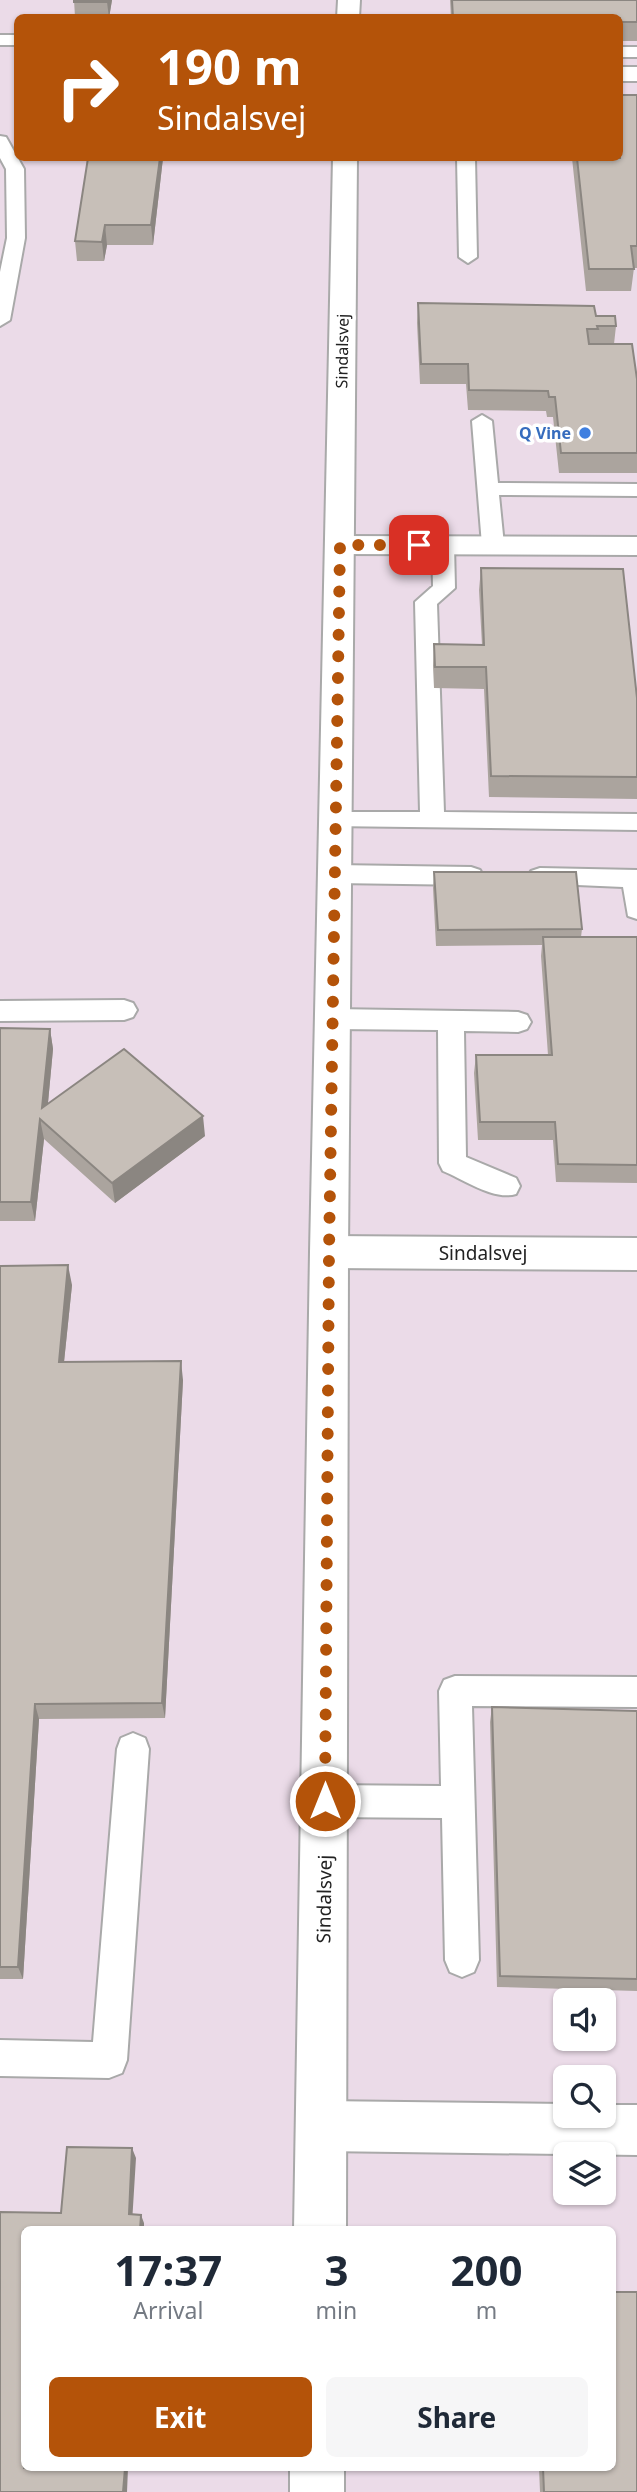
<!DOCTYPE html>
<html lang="en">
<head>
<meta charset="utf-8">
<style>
  :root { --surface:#fff; --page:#f6f6f7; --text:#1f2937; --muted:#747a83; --accent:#b45309 }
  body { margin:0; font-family:"Noto Sans",sans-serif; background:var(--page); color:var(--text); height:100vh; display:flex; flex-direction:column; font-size:26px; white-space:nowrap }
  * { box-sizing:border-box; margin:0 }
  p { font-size:23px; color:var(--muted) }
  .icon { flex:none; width:38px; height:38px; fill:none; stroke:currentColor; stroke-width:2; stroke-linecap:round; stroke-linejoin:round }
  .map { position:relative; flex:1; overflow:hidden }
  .sheet { position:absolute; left:21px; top:2226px; width:595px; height:245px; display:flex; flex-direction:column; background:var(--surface); border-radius:10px; box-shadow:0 2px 5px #0004 }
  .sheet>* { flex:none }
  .hud { position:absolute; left:14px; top:14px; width:609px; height:147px; border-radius:10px; box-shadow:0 2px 5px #0004; background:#b45309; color:#fff; overflow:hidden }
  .buttons { position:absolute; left:553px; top:1988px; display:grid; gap:14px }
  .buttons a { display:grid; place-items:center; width:63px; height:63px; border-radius:10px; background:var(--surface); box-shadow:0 2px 5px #0004; font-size:35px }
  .pin { position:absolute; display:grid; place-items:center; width:60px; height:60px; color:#fff; margin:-30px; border-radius:14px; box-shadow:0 4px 10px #0006 }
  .me { position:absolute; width:77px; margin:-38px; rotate:0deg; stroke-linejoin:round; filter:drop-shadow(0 0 5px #0008) }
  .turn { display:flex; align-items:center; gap:24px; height:147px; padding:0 28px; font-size:32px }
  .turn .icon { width:91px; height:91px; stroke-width:2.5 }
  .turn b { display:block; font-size:49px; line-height:60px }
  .eta { display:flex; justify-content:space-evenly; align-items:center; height:119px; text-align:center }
  .eta b { font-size:42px; font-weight:700; line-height:49px }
  .primary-button { display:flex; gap:14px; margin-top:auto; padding:14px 28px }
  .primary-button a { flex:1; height:80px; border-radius:10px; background:var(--accent); color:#fff; font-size:28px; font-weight:700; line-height:80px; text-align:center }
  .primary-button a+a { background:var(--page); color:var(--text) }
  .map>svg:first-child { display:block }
  .industrial { fill:#ebdbe8; fill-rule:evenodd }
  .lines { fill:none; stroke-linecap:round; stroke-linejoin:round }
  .service-casing { stroke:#a9a9a9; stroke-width:4 }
  .minor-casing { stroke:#a9a9a9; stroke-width:4 }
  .tertiary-casing { stroke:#a9a9a9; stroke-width:4 }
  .service { fill:#fff; fill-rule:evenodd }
  .minor { fill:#fff; fill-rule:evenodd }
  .tertiary { fill:#fff; fill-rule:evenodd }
  .wall { fill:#aba49e }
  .shaded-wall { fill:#8b8681 }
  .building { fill:#c7bfb8; stroke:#8b8681; stroke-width:2 }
  .route { stroke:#b45309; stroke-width:12; stroke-dasharray:0 21.6 }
  .shop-dot { fill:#3f7fe0; stroke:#fff; stroke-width:2.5 }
  .labels { text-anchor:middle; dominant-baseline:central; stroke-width:7; stroke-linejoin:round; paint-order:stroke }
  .far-street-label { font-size:16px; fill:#222; stroke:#fff }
  .far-shop-label { font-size:16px; font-weight:bold; fill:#366cbe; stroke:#fff; text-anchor:end }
  .street-label { font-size:19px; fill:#222; stroke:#fff }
</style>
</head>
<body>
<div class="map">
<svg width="637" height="2492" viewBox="0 0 637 2492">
  <rect width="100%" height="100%" fill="#f2efe9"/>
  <path class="industrial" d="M0,0h637v2492h-637zM18,18h602v140h-602zM565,2000h39v39h-39zM565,2077h39v39h-39zM565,2154h39v39h-39zM24,2230h588v238h-588z"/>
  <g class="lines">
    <defs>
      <path id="service" d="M0,35h18v10h-18z
        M620,47h17v10h-17z
        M0,136l6,1 18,32 1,69 -15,82 -10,6v-54l7,-34 -1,-69 -6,-11z
        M457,158h18l2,99 -9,6 -9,-6z
        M482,415l10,6 6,62 139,1v12l-138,-1 5,50 -11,7 -8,-2 -3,-5 -10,-124z
        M443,538l11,7 1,43 -18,16 7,208 193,2v16l-309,-4 -4,-6 4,-6 8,-2h84l-5,-210 18,-16 -1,-41z
        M335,865l136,2 9,3 3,6 -3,6 -9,3 -136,-2 -9,-3 -3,-6 3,-6z
        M540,868l97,2v49l-9,-3 -5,-29 -92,-4 -3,-6 3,-6z
        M124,1000l9,3 4,7 -4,7 -9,3 -124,1v-20z
        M333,1009l185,3 9,3 4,7 -4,7 -9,3 -54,-1 2,126 50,21 4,8 -4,8c-22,7 -53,-15 -73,-23l-4,-8 -1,-133 -105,-1 -9,-3 -4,-7 4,-7z
        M455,1676l182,1v30l-165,-1 7,254 -5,12 -12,5 -12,-5 -5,-12 -3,-142 -117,-1 -12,-5 -5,-11 5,-11 12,-5 116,1 -2,-95 5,-11z
        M133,1733l12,5 4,11 -22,311 -5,13 -13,5 -109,-2v-36l93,2 24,-293 4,-11z"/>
      <path id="minor" d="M620,67h17v14h-17z
        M340,536l297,1v18l-297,-1 -10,-2 -5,-7 5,-7z
        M329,1236l308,2v32l-308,-2 -14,-5 -5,-11 5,-11z
        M321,2101l244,3v12h39v-11h33v50l-316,-4 -18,-7 -7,-18 7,-18z"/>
      <path id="tertiary" d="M338,0h22l-1,18h-22z
        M333,158h24l-9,1094 -2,978h-52l16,-978z
        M290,2468h54v24h-54z"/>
    </defs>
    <use href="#service" class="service-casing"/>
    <use href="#minor" class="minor-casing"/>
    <use href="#tertiary" class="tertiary-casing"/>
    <use href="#service" class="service"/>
    <use href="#minor" class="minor"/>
    <use href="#tertiary" class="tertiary"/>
  </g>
  <path class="wall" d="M74,0h38l-3,18 -34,-1z
    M450,0h187v41h-17v-23h-169z
    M637,95v173h-3l-3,23h-45l-14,-133h48z
    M88,158h75l-10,87h-46l-3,16h-27l-2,-20z
    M418,303l178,13 20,10 -2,18 23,35v94h-78l-6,-56h-6l-1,-6 -78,-1 -2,-26h-46l-3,-61z
    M481,568l156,130v101l-148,-2 -5,-108 -50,-1 -1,-22 1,-22 48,1 -3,-55z
    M434,872l148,57 -1,8h56v246l-81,-1 -3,-42h-75l-4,-67 2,-18h72l-7,-99 1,-11 -106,1 -3,-58z
    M0,1028l50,1 3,20 -5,54 157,33 -90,67 -71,-64 -9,82h-35z
    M0,1266l72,19 -8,77 119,18 -18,338 -126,1 -16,260h-23z
    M492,1707l145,4v280l-140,-4 -7,-265z
    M539,2468h73l25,24h-97z"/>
  <path class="shaded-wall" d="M108,0h4l-3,18 -2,-16z
    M160,158h3l-10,87 -2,-20z
    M105,225l2,20 -3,16 -2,-19z
    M50,1029l3,20 -7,75 -4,-16z
    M203,1116l2,20 -90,67 -3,-20z
    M40,1119l4,20 -9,82 -4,-19z
    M68,1265l4,20 -10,96 -3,-19z
    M181,1361l2,19 -18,338 -3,-15z
    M35,1704l4,15 -16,260 -5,-12z
    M132,2148l4,10 -4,65 -3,-9z
    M141,2215l3,8v7h-4z
    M125,2468h3l-1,24h-4z"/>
  <path class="building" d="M74,0h34l-1,2h-33z
    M452,0h185v22h-17v-4h-167z
    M620,95h17v151h-6l3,23h-45l-12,-111h43z
    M88,158h72l-9,67h-46l-3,17 -27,-1z
    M418,303l176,3 2,10h19l1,10h-19l1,3h-11l2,15h43l5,35v74h-76l-6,-56h-6l-1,-6 -79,-1 -1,-26h-47z
    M481,568l142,1 14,129v79l-146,-1 -5,-109h-51l-1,-23 50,1z
    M434,872h142l6,57 -144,1z
    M543,937h94v228l-79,-1 -3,-42h-75l-4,-67h76z
    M0,1028l50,1 -8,79 82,-59 79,67 -91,67 -72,-64 -9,83h-31z
    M68,1265l-9,97 122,-1 -19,342 -127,1 -17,263h-18v-701z
    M492,1707l145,4v268l-137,-3z
    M67,2147l65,1 -3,66 12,1 -1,15h-116v238h101l-2,24h-123v-280l61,1z
    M612,2292h25v200h-93l-1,-24h69z"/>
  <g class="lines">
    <path class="route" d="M325,1801l4,-549 11,-707h79"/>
  </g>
  <circle class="shop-dot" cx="585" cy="433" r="7"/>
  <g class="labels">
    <g class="far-street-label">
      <text transform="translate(342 351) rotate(-89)">Sindalsvej</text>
    </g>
    <g class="far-shop-label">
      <text x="571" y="433">Q Vine</text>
    </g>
    <g class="street-label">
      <text x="483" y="1253">Sindalsvej</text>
      <text transform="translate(324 1899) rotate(-89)">Sindalsvej</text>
    </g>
  </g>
</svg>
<div class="buttons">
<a><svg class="icon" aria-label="sound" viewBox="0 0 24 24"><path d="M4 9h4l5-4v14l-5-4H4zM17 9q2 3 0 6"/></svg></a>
<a><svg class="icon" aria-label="search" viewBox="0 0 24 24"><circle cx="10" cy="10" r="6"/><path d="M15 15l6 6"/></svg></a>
<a><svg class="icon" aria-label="layers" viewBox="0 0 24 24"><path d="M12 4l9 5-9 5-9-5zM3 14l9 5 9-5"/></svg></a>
</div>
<div class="pin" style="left:419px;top:545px;background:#d93025"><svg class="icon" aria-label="arrive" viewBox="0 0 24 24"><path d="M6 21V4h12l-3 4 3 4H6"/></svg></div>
<svg class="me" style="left:325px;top:1801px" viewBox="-20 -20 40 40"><circle r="17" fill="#b45309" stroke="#fff" stroke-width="3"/><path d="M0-11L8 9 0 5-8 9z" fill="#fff"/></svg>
<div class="hud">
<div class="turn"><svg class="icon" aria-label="right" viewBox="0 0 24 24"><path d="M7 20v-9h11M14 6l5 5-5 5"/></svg><div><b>190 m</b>Sindalsvej</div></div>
</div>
<section class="sheet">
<div class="eta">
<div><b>17:37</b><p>Arrival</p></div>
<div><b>3</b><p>min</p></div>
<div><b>200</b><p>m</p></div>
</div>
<div class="primary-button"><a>Exit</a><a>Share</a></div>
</section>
</div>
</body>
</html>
